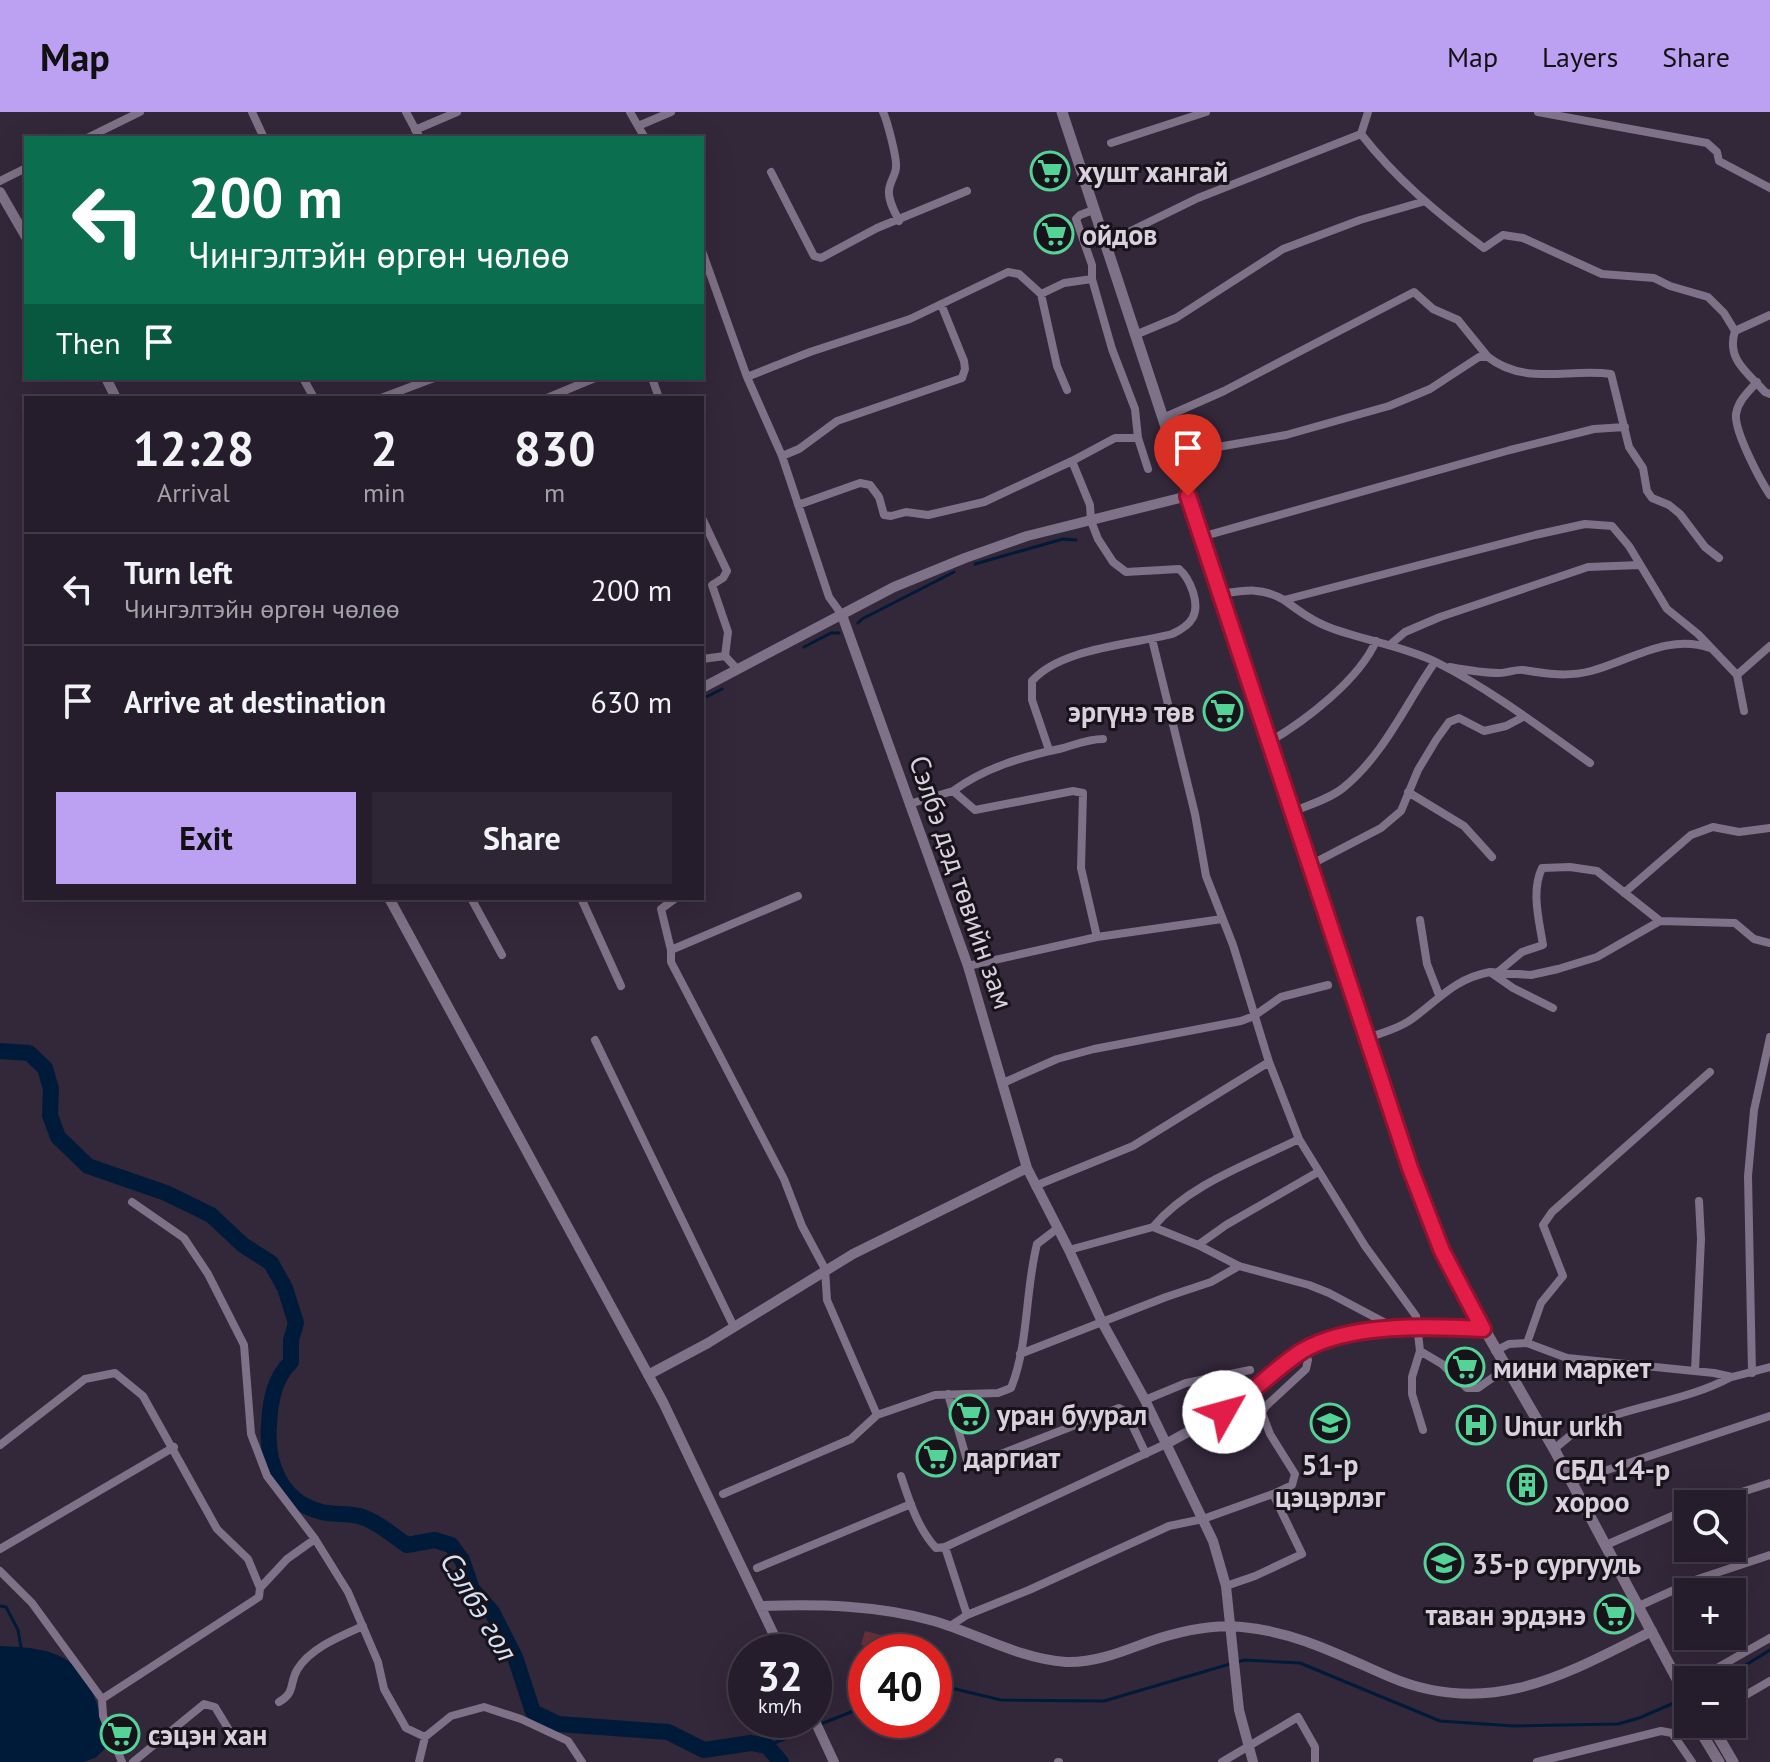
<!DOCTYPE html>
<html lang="en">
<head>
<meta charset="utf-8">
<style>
  :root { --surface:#261d2c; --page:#2e2634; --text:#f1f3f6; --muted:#a4a2a9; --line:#423b48; --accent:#bca0f2 }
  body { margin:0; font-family:"PT Sans",sans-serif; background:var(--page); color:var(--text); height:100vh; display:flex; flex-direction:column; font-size:30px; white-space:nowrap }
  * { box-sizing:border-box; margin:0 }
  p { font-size:26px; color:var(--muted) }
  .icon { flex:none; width:44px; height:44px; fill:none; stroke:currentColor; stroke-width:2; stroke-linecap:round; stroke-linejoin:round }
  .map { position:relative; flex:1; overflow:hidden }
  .side { position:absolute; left:24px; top:284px; width:680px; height:504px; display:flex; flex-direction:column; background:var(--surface); border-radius:0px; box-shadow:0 8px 32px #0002,0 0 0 2px var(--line) }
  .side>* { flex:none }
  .banner { position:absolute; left:24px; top:24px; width:680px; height:244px; border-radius:0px; box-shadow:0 8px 32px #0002,0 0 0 2px var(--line); background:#0b6e4f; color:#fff; overflow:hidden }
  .controls { position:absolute; left:1674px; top:1378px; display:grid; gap:16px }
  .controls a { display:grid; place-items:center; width:72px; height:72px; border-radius:0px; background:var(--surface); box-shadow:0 8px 32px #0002,0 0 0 2px var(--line); font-size:40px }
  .speed { position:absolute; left:728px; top:1522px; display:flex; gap:16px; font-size:40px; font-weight:700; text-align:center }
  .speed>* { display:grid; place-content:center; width:104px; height:104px; border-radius:50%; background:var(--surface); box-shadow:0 8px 32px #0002,0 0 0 2px var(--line); line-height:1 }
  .speed small { font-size:20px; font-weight:400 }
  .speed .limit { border:12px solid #d22; background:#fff; color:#111 }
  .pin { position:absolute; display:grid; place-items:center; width:68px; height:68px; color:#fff; margin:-82px -34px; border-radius:50% 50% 50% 0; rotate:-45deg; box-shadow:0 0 8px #0007 }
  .pin .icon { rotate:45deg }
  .me { position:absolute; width:88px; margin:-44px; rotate:52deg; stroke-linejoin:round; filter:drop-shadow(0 0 6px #0008) }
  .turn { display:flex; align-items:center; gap:28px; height:168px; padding:0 32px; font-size:36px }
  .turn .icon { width:104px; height:104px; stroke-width:2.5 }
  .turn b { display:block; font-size:56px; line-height:68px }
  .then { display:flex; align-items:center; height:76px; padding:0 32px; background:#0003; gap:16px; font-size:30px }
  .eta { display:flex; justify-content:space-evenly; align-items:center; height:136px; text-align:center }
  .eta b { font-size:48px; font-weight:800; line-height:56px }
  .primary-button { display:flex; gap:16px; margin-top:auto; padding:16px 32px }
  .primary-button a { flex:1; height:92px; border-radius:0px; background:var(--accent); color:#111; font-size:32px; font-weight:800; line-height:92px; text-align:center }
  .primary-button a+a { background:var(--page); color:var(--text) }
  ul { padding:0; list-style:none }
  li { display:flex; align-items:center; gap:24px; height:112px; padding:0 32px; border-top:2px solid var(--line) }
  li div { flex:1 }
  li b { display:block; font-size:30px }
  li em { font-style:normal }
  header { display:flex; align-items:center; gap:48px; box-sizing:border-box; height:112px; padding:0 40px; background:var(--accent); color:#111 }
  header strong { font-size:38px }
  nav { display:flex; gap:44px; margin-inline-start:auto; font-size:28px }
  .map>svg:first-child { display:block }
  .green { fill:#673036 }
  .water { fill:#001b3a }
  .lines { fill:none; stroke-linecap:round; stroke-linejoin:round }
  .stream { stroke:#001b3a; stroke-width:3 }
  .river { stroke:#001b3a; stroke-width:16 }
  .minor { stroke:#7f7187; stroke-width:8 }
  .tertiary { stroke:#7f7187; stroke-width:10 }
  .secondary { stroke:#7f7187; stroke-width:11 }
  .route-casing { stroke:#92132f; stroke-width:20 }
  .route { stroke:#e11d48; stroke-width:14 }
  .labels { text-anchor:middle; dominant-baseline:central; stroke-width:6; stroke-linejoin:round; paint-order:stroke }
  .poi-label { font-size:28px; font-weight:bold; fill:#d9d1dd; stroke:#18131b; text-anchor:start }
  .street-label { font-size:28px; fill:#d9d1dd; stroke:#18131b }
  .water-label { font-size:30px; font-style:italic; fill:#d3e2f4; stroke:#18131b }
</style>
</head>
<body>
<header>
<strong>Map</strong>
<nav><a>Map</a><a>Layers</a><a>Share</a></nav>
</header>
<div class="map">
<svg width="1770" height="1650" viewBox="0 0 1770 1650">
  <rect width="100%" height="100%" fill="#33273a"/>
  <path class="green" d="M865,1519l71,18 1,16 -3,-1v-12h-45l-28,-7z"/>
  <path class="water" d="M0,1534c53,2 82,8 99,64 4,13 10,22 9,36l-13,12 -12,4h-83z"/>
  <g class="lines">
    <path class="stream" d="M975,452l88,-25 13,1
      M858,511l4,-4 92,-47
      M804,535l27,-14h8
      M702,587l20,-10
      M0,1494l6,1 12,23 3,17
      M1238,1550l6,-2 56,3 140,58 74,5 104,-2 21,-6 49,-21
      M1721,1568l49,-30
      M934,1577l17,-1 50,12 103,1 126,-37
      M821,1612l45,-18
      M767,1634l47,-19"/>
    <path class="river" d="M0,939l29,2 16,15 6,21 -1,26 8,22 30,29 78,27 45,22 32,30 28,18 14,25 11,35 -5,17v22c-17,16 -21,40 -22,63 -3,38 11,77 53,87 12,3 25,1 37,4 18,5 33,19 48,29l28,-5 16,5 11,15 10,29 20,23 23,45 18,55 25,12 110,8 36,18 47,-7 16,3 14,16"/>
    <path class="minor" d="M252,0l12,26
      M406,0l14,26
      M630,0l8,14
      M883,0c4,8 14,46 13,55 0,8 -7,15 -7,24 -1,10 6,21 10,30
      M1368,0l-7,22c35,45 77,80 123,114l19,-13 20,3 79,36 52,4 16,8 38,11 16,16 11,18c-9,28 12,41 30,61l5,2
      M1538,0l169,31 10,9 2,9 51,27
      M415,18l42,-18
      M87,26l53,-26
      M645,26l-7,-12 33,-14
      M1111,31l95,-31
      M771,60l43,84 7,2 56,-30 90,-37
      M0,69l26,-13
      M1093,98l-13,5 -4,4 16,46v14l20,70 23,60 3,29 10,31
      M1106,131l92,-45 163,-64
      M702,139l45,126 35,79 47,141 13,18
      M1041,182l16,72 10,24
      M1735,219l35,-16
      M1135,223l41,-17 107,-69 77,-29 62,-18
      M1488,245c37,29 81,11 123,17l18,73 14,21 4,23 5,7 17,7 11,9 25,33 14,11
      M747,265l63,-25 100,-33 98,-47 11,2 22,20 23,-11 28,-4
      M303,266l11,20
      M652,266l7,20
      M1757,270c-9,10 -19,19 -21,32 -2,17 24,66 34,81
      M381,286l53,-20
      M547,286l48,-20
      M1163,306l61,-27 190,-99 19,17 25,11 30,37h-9l-49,32 -41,17 -103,29 -74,13 -31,28
      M782,344l17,-7 38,-28 125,-43 3,-9 -1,-8 -23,-57
      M798,393l62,-22 10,2 9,12 5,18 7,1 15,-4 22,3 56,-13 88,-41 43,-23h23
      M702,406l25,53 -4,7 -11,7 16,47 -3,24
      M1201,425l309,-87 84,-21 31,-2
      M1221,482c25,-4 41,-7 63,6l251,-65 50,-11 27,2 17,20 38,63 31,25 39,41 7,36
      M1284,488c15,11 30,22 47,28 35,13 72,18 105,34 54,27 105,66 154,101
      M1152,527l43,175 11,62 27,69 36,117 30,77 66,107 51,70 4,35 -8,26v17l11,36
      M1391,532l14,-12 35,-15 148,-50 52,-2
      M702,547l23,-3 12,13
      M1450,555c16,3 32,6 49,6 8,0 17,-4 24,-3 23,4 45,7 68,1 38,-10 78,-38 119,-23
      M1737,563l33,-29
      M1269,630c36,-21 90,-62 107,-101
      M1049,638l-17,-50v-19c29,-33 98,-36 140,-47 20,-9 28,-20 21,-42 -3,-9 -7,-17 -14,-23l-53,3 -13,-10 -15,-23 -7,-18 -1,-16 -18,-44
      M1408,680l56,34 28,31
      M909,692l44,-13
      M1292,700c17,-7 37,-13 51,-24 41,-33 63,-85 92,-126
      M1310,753l71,-37 20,-17 17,-41 18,-30 13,-18 10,-4 25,13 22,-5 17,-9
      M1624,781l67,-58 22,-8 26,5 31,-4
      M471,786l31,57
      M581,786l40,88
      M1420,808l7,44 12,31
      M1097,825l-16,-69 2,-75 -10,-2 -98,19 -22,-19c32,-23 68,-34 106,-42 16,-4 28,-10 44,-10
      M671,838l-10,-41 15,-11
      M968,854l129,-29 125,-18
      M1490,860l41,3 27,-6 39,-12 63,-36 75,2 19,16 16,4
      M1498,860l24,-20 21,-7c-4,-25 -12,-54 -1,-77l28,-1 27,4 63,50
      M1368,926c13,-5 29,-9 41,-17 29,-20 44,-42 81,-49l23,16 40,20
      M595,928l139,287
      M1003,971l54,-24 37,-10 147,-28 13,-5 27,-19 47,-12
      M1035,1074l98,-40 136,-84
      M132,1090l52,36 24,36 36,71 7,89 16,42 48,63
      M1153,1115c36,-43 96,-63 146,-88
      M1198,1133l28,-20 92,-53
      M1069,1138l84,-23 45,18 41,21 70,19 20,8 66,35
      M1527,1231l14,-40 22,-27 -20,-51 9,-13 158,-140
      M1420,1239l22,13 25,24h11l27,-19
      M1495,1239l14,-7 18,-1 40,15 147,15 18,4 38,-10
      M1020,1242l146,-57 45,-15 28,-16
      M1695,1259l6,-132 -2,-38
      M1752,1261l-4,-197 6,-66 16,-73
      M948,1282l20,70 15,-3 136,-53 7,4 20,42
      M1145,1288l41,-17 64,-13
      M877,1303l58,-20 63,-2 13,-5c18,-45 14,-97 26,-144l21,-16
      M0,1333l85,-66 30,-6 28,23 74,133 31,30 12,29 -1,9 -157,102 1,17 19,46
      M1554,1337c8,-6 16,-14 24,-19 49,-25 105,-27 153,-53
      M901,1364c8,24 17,53 35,72l9,-1 22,68
      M1571,1370l199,-66
      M723,1382l128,-55 26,-24 -50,-115 -2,-31 -23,-43 -18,-47 -113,-217v-12l127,-54
      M1704,1392l66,-21
      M1606,1433l82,-36
      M945,1435l221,-103
      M0,1437l174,-102
      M757,1456l154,-64
      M0,1459l32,32 70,96
      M1226,1474l29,-10 47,-22 -29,-60
      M260,1476l27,-29 28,-20 33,53 30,70 6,27 22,39 19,9
      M1639,1494l59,-27 72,-24
      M950,1514l17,-11 62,-25 140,-64 34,-7 70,-25 19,-9 3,-11 -25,-40 -8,-21 3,-6 41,-38 2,-9 -4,-10
      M1673,1559l28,4 9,-3 60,-34
      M279,1590c17,-10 10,-18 18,-32 13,-22 44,-34 66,-44
      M1732,1591l38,-22
      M133,1650l71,-58 11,3 14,23
      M419,1650l6,-25 26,-21 33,-9 37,12 47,22 14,21
      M1058,1650h1
      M1222,1650l76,-45 17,30v15
      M1537,1650l124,-31 11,2 20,29"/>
    <path class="tertiary" d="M0,80l26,45
      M106,266l10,20
      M842,503l126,351 59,202 42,82 33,72 43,78 68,141 13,45 13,124 14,52
      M702,576l192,-101 71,-29 62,-22 161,-40
      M389,786l274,504 119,250
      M648,1263l60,-32 145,-89 174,-86
      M1166,1332l58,-32 68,-53 25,-15 78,-16 88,1
      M760,1494c59,-2 117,-1 174,15 44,13 86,38 132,41 29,1 55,-10 82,-20 29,-10 63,-18 94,-15 55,5 99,29 148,50 99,42 175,-2 262,-46
      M814,1607l20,43"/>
    <path class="secondary" d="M1062,0l358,1085 44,97 90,155 124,232v8l10,20
      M1696,1612l23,38
      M1711,1612l22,38"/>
  </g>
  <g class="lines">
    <defs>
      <path id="route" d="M1188,384l222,672 32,83 41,78c-53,-3 -134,-6 -181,22 -28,18 -50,43 -78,61"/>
    </defs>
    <use href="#route" class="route-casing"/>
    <use href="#route" class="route"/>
  </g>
  <defs>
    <symbol id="supermarket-ring" viewBox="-11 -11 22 22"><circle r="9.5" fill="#18131b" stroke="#53d396" stroke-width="1.5"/><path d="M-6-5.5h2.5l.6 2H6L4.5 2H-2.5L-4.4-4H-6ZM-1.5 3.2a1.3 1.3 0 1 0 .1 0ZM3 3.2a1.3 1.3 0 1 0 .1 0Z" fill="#53d396"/></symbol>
    <symbol id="school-ring" viewBox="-11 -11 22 22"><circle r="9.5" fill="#18131b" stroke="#53d396" stroke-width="1.5"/><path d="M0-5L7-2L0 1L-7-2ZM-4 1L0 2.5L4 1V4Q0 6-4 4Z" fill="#53d396"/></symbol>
    <symbol id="hospital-ring" viewBox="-11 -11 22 22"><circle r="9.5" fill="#18131b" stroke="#53d396" stroke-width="1.5"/><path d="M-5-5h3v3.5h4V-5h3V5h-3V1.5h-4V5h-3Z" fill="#53d396"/></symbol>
    <symbol id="building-ring" viewBox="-11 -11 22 22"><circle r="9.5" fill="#18131b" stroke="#53d396" stroke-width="1.5"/><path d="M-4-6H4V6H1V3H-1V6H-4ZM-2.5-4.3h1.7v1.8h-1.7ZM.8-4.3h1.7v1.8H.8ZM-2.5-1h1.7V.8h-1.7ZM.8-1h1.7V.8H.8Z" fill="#53d396"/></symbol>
  </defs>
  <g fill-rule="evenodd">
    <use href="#supermarket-ring" x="1028" y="37" width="44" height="44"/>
    <use href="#supermarket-ring" x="1032" y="100" width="44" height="44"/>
    <use href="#supermarket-ring" x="1201" y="577" width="44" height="44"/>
    <use href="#supermarket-ring" x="1443" y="1233" width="44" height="44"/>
    <use href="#supermarket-ring" x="947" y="1280" width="44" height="44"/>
    <use href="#school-ring" x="1308" y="1289" width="44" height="44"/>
    <use href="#hospital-ring" x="1454" y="1291" width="44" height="44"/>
    <use href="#supermarket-ring" x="914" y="1323" width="44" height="44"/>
    <use href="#building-ring" x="1505" y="1351" width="44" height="44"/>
    <use href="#school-ring" x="1422" y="1429" width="44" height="44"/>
    <use href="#supermarket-ring" x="1592" y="1480" width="44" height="44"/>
    <use href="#supermarket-ring" x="98" y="1600" width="44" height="44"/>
  </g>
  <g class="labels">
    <g class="poi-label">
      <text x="1078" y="59">хушт хангай</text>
      <text x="1082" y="122">ойдов</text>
      <text x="1195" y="599" text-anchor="end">эргүнэ төв</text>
      <text x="1493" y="1255">мини маркет</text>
      <text x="997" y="1302">уран буурал</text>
      <text x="1504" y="1313">Unur urkh</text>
      <text x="964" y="1345">даргиат</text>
      <text x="1330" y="1352" text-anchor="middle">51-р<tspan x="1330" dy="32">цэцэрлэг</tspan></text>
      <text x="1555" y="1357">СБД 14-р<tspan x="1555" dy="32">хороо</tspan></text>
      <text x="1472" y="1451">35-р сургууль</text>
      <text x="1586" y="1502" text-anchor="end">таван эрдэнэ</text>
      <text x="148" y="1622">сэцэн хан</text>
    </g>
    <g class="street-label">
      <text transform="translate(962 770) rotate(71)">Сэлбэ дэд төвийн зам</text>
    </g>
    <g class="water-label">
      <text transform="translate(480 1494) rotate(59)">Сэлбэ гол</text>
    </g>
  </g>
</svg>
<div class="controls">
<a><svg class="icon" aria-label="search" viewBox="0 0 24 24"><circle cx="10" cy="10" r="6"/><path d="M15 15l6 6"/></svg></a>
<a>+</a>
<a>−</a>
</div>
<div class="speed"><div>32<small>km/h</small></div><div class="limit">40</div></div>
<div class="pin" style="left:1188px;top:384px;background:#d93025"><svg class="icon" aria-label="arrive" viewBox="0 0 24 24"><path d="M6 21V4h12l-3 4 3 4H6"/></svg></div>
<svg class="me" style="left:1224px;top:1300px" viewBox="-20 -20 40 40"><circle r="19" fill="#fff"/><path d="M0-13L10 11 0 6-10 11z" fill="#e11d48"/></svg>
<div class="banner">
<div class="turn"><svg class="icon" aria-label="left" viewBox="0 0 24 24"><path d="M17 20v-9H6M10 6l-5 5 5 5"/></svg><div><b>200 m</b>Чингэлтэйн өргөн чөлөө</div></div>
<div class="then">Then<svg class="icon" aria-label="arrive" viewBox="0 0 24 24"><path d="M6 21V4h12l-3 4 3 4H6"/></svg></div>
</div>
<section class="side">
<div class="eta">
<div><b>12:28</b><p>Arrival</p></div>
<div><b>2</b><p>min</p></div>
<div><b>830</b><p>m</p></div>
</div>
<ul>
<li><svg class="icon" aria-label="left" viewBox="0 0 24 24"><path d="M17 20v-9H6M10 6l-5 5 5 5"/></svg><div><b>Turn left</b><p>Чингэлтэйн өргөн чөлөө</p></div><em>200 m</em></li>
<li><svg class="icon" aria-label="arrive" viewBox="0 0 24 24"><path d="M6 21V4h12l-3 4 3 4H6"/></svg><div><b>Arrive at destination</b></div><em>630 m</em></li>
</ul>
<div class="primary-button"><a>Exit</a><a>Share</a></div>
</section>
</div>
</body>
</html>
